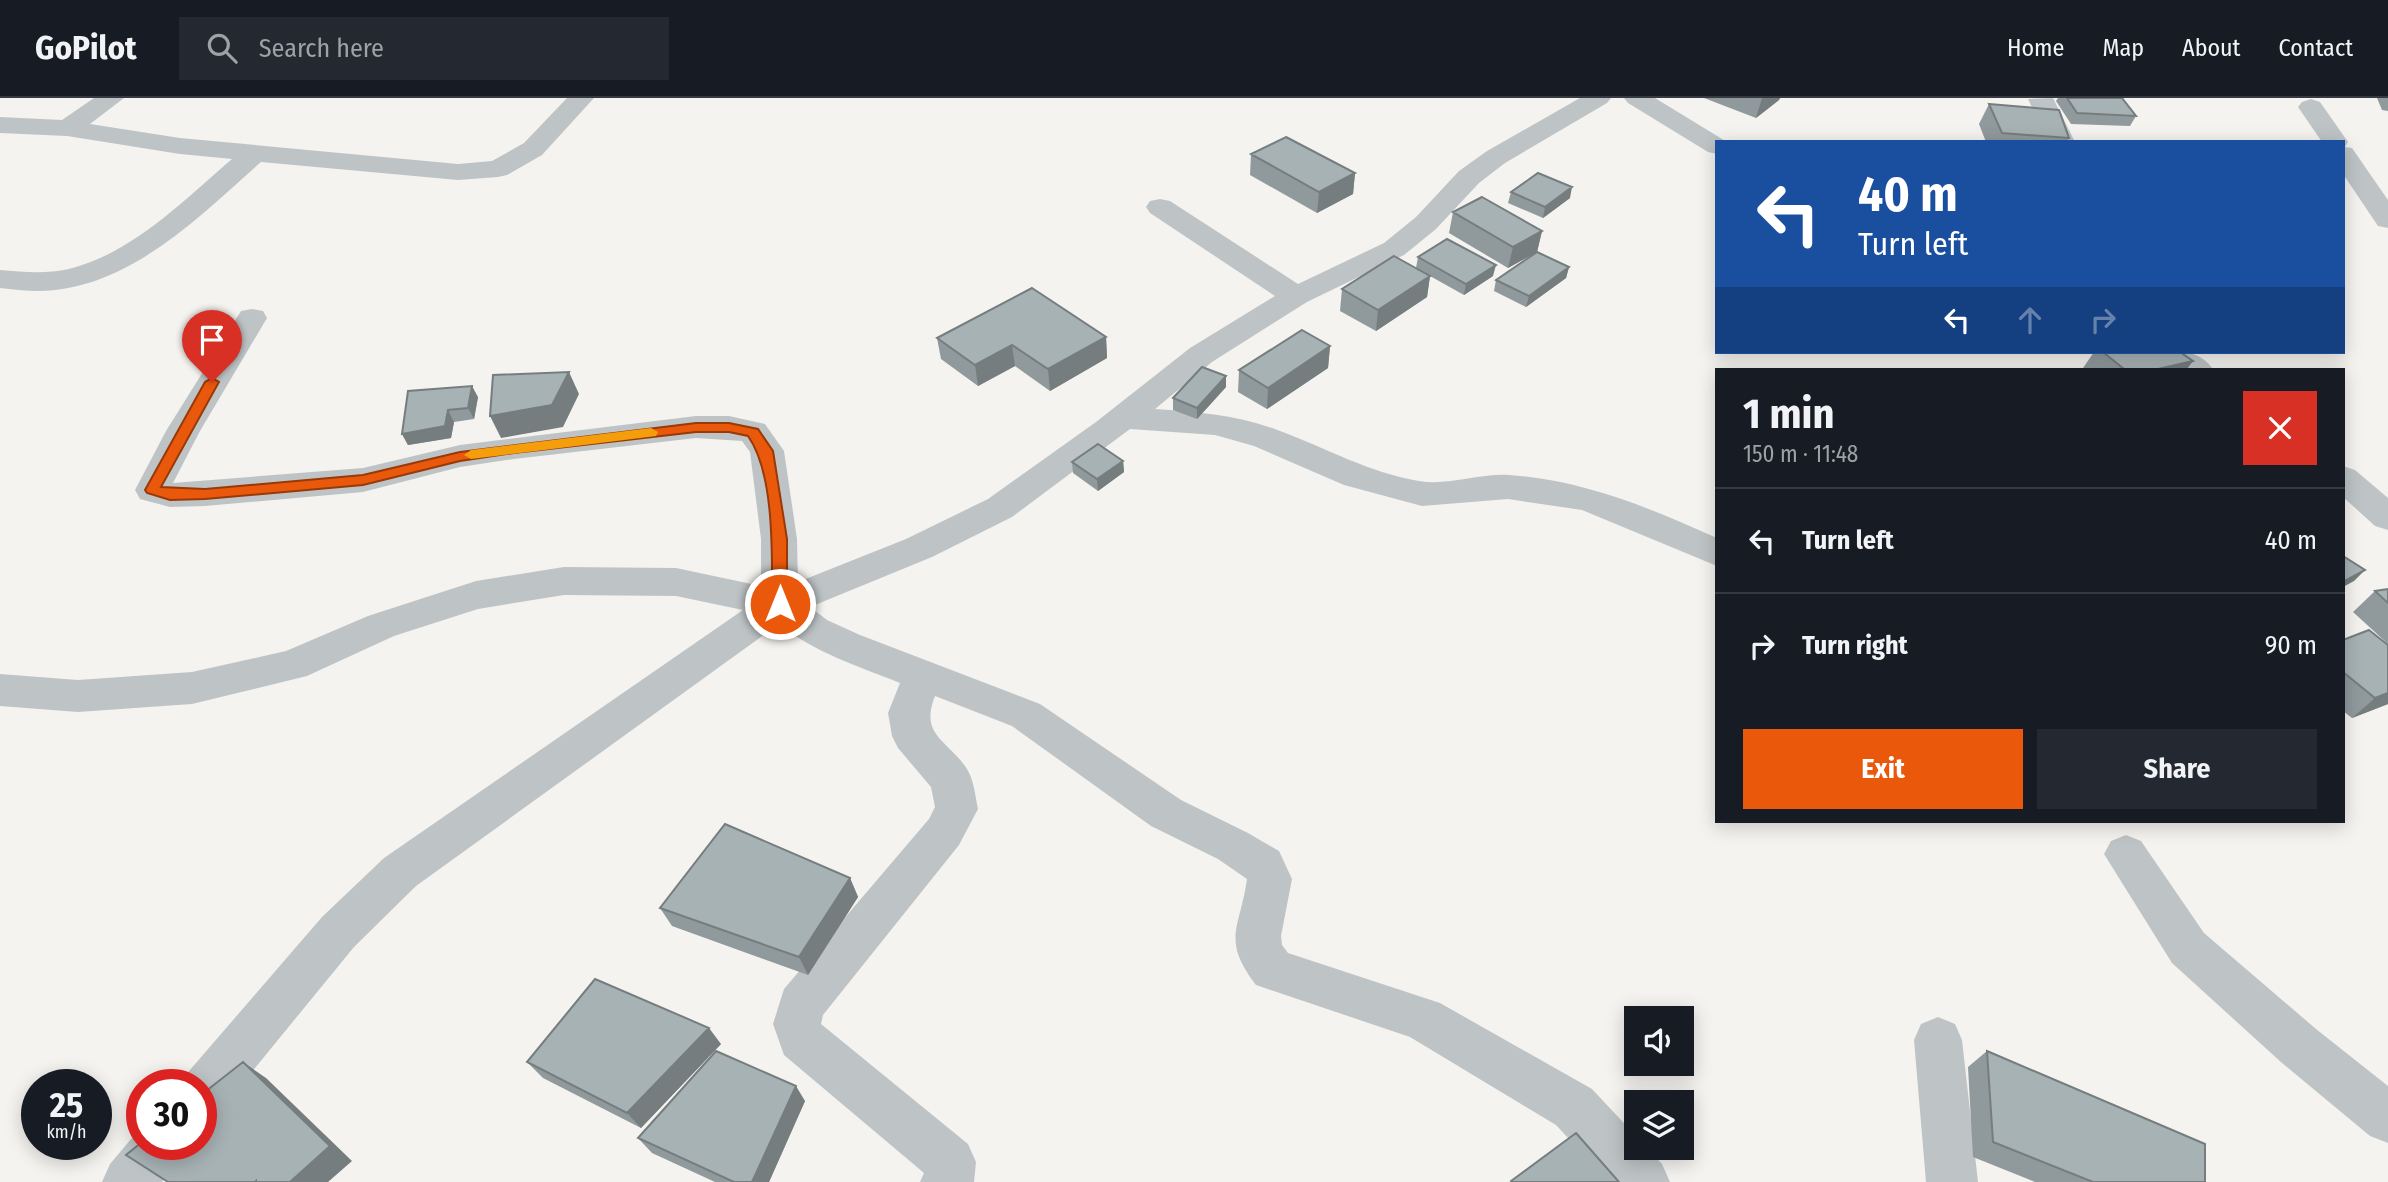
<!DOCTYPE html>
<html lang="en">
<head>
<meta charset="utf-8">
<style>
  :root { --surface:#171b24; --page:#242831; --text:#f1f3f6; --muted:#9ea1a6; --line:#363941; --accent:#ea580c }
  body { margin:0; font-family:"Fira Sans Condensed",sans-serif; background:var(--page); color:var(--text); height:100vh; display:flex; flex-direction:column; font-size:26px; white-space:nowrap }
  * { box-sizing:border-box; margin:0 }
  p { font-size:23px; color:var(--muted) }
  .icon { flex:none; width:38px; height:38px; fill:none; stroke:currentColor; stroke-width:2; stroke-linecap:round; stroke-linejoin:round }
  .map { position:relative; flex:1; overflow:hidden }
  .drawer { position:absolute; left:1715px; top:270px; width:630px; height:455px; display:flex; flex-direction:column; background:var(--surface); border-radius:0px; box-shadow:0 4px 18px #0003 }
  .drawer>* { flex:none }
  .guide { position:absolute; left:1715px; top:42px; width:630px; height:214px; border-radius:0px; box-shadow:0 4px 18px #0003; background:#1a4fa0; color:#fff; overflow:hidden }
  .controls { position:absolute; left:1624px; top:908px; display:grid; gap:14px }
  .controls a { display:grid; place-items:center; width:70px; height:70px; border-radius:0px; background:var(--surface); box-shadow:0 4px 18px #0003; font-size:35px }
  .speed { position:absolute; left:21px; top:971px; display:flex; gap:14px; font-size:35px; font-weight:700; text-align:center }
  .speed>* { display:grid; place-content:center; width:91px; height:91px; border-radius:50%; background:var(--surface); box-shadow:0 4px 18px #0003; line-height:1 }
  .speed small { font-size:18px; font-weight:400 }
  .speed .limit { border:10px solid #d22; background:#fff; color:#111 }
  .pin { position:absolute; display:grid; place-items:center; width:60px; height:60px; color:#fff; margin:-72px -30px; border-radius:50% 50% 50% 0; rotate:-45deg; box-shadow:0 0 7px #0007 }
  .pin .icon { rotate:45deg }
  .me { position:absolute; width:77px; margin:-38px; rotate:0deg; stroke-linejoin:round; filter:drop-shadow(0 0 5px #0008) }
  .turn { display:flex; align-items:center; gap:24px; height:147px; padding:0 28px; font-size:32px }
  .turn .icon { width:91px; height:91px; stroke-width:2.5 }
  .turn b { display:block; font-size:49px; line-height:60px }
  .lanes { display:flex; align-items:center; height:66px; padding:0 28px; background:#0003; justify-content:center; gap:35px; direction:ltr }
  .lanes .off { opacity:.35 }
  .round { display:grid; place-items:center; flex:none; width:74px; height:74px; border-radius:0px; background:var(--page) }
  .summary { display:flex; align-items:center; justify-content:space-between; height:119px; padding:0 28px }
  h1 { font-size:42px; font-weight:700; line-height:52px }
  .button { display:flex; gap:14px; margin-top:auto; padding:14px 28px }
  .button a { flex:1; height:80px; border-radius:0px; background:var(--accent); color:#fff; font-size:28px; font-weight:700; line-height:80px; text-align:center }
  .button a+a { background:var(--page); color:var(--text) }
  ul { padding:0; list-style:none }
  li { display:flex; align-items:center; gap:21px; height:105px; padding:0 28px; border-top:2px solid var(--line) }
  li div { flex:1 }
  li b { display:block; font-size:26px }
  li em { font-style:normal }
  header { display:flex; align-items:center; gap:42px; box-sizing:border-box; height:98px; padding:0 35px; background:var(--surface); border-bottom:2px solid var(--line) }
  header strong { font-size:33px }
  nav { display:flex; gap:38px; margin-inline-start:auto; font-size:24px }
  .search { width:490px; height:63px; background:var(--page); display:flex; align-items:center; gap:18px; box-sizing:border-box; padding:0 24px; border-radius:0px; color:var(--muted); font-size:26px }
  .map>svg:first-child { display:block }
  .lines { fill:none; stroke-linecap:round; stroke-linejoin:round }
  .minor { fill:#bec4c6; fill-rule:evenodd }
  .wall { fill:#90999c }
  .shaded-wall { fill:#757d7f }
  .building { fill:#a7b2b5; stroke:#757d7f; stroke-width:2 }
  .route { fill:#ea580c; stroke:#983908; stroke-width:2 }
  .slow { fill:#f59e0b }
</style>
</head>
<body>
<header>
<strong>GoPilot</strong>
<div class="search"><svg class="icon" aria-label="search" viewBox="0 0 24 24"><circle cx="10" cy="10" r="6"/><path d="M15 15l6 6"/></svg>Search here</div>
<nav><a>Home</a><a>Map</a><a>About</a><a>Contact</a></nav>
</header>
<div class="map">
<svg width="2388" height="1084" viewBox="0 0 2388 1084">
  <rect width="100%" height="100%" fill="#f4f3ef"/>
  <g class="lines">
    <path class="minor" d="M94,0h30l-34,26 90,14 278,26 34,-3 32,-18 43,-45h27l-52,57 -35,20 -9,2 -40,3 -197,-18c-63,55 -132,128 -223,129 -13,0 -26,-2 -38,-3v-18c23,2 46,4 69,-1 64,-16 115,-69 163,-110l-52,-5 -113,-18 -67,-3v-16l62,3z
      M1580,0h31l-4,5 -102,60 -26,20 -43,46 -32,26 -97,47 -95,60 -57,47c43,3 84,6 125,22 46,17 90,42 139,50 29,5 61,-8 90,-6 74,5 141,33 208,63v28l-135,-56 -74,-11 -86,7 -78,-21 -90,-39 -39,-11 -85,-6 -118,88 -80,40 -122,50 17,13 33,15 180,69 141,96 67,33 31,18 13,28 -11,57 1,9 6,8 152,50 152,86 44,47v12h11l15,16 8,18h-61l-53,-57 -146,-88 -154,-52c-35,-46 -16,-56 -9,-106l-29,-20 -67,-33 -139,-100 -77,-30c-15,38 10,43 30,70 9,12 10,29 13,43l-19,36 -136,170 -2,9 147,120 8,18 -2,20h-54l4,-9 -140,-118 -11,-31 11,-35 145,-170 6,-12 -4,-20 -33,-39 -6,-12 -4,-23 12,-30c-42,-17 -85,-30 -121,-59l-363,262 -62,61 -135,165 -18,8v-35h-21l3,-7 139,-161 62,-59 359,-248 -67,-14 -112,-1 -86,14 -84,27 -87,40 -115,28 -114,8 -78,-6v-32l78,6 114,-8 94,-21 82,-35 108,-35 88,-14 112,1 85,18v-47l-11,-87 -8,-11 -46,-3 -182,21 -54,8 -97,25 -158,14 -35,1 -30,-8 -5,-9 31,-59 75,-120 11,-2 11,2 4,7 -67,113 -27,52 190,-15 97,-23 236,-29h33l36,8 19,27 13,88 1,43 108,-43 82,-40 108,-77 94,-74 85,-52 -125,-83 -4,-6 4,-6 10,-2 10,2 128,83 86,-41 32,-26 43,-46 28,-20z
      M1624,0h31l72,44h-10v12l-9,-2 -80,-49z
      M2028,1l25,-1 22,44h-26z
      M2311,1l9,3 28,40 -3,5 7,1 36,52v28l-10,-2 -35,-52v-32h-21l-24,-35 4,-5z
      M2156,254c22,-1 43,-3 57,17 -22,1 -43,4 -57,-17z
      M2343,368l12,4 33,28v32l-13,-4 -32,-29z
      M2126,737l15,6 63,92 112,96 72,57v57l-18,-7 -88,-73 -110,-100 -68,-109 7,-13z
      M1938,919l17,7 7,16 16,142h-52l-12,-142 7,-16z
      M142,1028v18h43l-7,18 -16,20h-60l8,-18z"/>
  </g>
  <path class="wall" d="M1704,0h76l-1,2 -23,18z
    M2058,0h64l14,18 -6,10 -59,-2 -15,-23z
    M2377,0h11v13l-6,-1z
    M1989,6l80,34 -2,4h-81l-7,-18z
    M1251,56l104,19 -2,21 -36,19 -67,-38z
    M1511,94l59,6 -27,20 -35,-15z
    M1453,114l89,19 -5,21 -29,16 -59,-35z
    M1418,159l75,19 -29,19 -34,-19 -3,21 -51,34 -36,-20 2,-22 74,-21z
    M1569,169l-3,11 -40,29 -32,-16 2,-11z
    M1106,239l1,21 -57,33 -35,-25 -37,20 -37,-27 -4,-21z
    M1330,248l-2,22 -61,41 -29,-17 1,-22z
    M2094,254h86l7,17h-103l-1,-1z
    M1226,289l-29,32 -24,-9v-12z
    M408,293l70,6 -4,22 -20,3 -3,16 -43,7 -6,-11z
    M1123,363l1,11 -26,19 -25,-18 -1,-11z
    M2388,491v55l-35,-32 22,-21z
    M2343,542l45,5v59l-36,14 -9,-7z
    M850,780l8,19 -50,78 -136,-49 -12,-18z
    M721,946l-80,84 -98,-50 -16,-16z
    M1987,953l218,131h-170l-62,-25 -5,-90z
    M805,1003l-36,81h-54l-63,-29 -14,-15z"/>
  <path class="shaded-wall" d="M1762,0h18l-1,2 -23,18z
    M1355,75l-2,21 -36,19 2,-21z
    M1572,89l-2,11 -27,20 2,-11z
    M1542,133l-5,21 -29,16 5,-21z
    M1496,167l-3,11 -29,19 2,-11z
    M1569,169l-3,11 -40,29 3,-11z
    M1430,178l-3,21 -51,34 2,-21z
    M1106,239l1,21 -57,33 -2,-22z
    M1012,247l3,21 -37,20 -3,-21z
    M1330,248l-2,22 -61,41 1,-21z
    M2193,263l-6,8h-29z
    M569,274l10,22 -16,33 -62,11 -11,-22z
    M1226,278v11l-29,32v-11z
    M472,288l6,11 -4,22 -6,-11z
    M448,312l6,12 -3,16 -43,7 -6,-11z
    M1123,363l1,11 -26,19 -1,-12z
    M2365,472l-11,11 -11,6v-5z
    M2388,595v11l-36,14 23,-20z
    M850,780l8,19 -50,78 -9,-18z
    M709,930l12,16 -80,84 -14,-15z
    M243,964l23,16 86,83 -24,21h-38z
    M796,988l9,15 -36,81h-17z"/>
  <path class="building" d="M2067,0h55l14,18 -59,-3z
    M1989,6l70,6 10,28 -67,-5z
    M1286,39l69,36 -36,19 -68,-38z
    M1538,75l34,14 -27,20 -34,-15z
    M1482,99l60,34 -29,16 -60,-35z
    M1447,141l49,26 -30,19 -48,-27z
    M1537,154l32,15 -40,29 -33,-16z
    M1394,158l36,20 -52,34 -36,-21z
    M1032,190l74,49 -58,32 -36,-24 -37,20 -38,-27z
    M1302,232l28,16 -62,42 -29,-18z
    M2103,254h77l13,9 -35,8h-34z
    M1202,269l24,9 -29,32 -24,-10z
    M569,274l-17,33 -62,11 3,-41z
    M472,288l-4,22 -20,2 -3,16 -43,8 6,-43z
    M1098,346l25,17 -26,18 -25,-17z
    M2343,458l22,14 -22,12z
    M2388,491v14l-13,-12z
    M2369,532l19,15v48l-13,5 -32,-26v-32z
    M725,726l125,54 -51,79 -139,-49z
    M595,881l114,49 -82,85 -100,-51z
    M716,953l80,35 -44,96h-18l-96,-44z
    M1987,953l218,93v38h-112l-100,-40z
    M243,964l87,84 -40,36h-34v-1l-1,1h-87l-42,-27 16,-13v2h59v-49z
    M1576,1035l43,49h-107l-1,-1z"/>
  <path class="route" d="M212,280l7,4 -58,105 44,2 158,-14 97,-23 236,-29h33l29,6 15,22 14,88v65l-7,6 -8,-6c0,-47 3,-130 -24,-168l-19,-4h-33l-182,21 -54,8 -97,24 -158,14 -35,1 -23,-7 -2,-3 60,-108z"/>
  <path class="slow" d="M651,330l7,4 -2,4 -185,23 -7,-4 7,-5z"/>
</svg>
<div class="controls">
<a><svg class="icon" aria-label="sound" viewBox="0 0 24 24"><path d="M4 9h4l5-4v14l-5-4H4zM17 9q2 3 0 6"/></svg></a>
<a><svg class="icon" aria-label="layers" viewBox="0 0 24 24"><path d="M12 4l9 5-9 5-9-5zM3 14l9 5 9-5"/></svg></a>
</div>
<div class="speed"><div>25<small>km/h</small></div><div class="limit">30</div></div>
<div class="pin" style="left:212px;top:284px;background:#d93025"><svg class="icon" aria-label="arrive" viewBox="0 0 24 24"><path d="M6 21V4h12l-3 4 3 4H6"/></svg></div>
<svg class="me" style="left:780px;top:506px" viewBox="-20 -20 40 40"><circle r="17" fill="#ea580c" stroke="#fff" stroke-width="3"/><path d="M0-11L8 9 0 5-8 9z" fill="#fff"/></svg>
<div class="guide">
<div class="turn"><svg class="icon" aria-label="left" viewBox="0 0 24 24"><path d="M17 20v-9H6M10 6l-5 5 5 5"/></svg><div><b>40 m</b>Turn left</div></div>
<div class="lanes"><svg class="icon" aria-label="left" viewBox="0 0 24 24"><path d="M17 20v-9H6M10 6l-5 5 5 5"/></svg><svg class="icon off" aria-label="ahead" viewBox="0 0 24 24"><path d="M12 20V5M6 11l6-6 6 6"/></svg><svg class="icon off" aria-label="right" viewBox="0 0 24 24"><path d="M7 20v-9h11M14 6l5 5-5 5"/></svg></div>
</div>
<section class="drawer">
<div class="summary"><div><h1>1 min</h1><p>150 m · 11:48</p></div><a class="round" style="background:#d93025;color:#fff"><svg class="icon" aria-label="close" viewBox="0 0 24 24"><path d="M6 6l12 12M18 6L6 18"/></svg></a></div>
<ul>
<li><svg class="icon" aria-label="left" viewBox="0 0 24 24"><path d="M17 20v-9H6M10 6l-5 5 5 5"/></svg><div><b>Turn left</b></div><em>40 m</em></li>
<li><svg class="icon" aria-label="right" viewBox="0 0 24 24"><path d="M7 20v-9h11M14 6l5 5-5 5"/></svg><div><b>Turn right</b></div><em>90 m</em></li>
</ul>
<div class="button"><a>Exit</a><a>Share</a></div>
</section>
</div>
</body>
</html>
